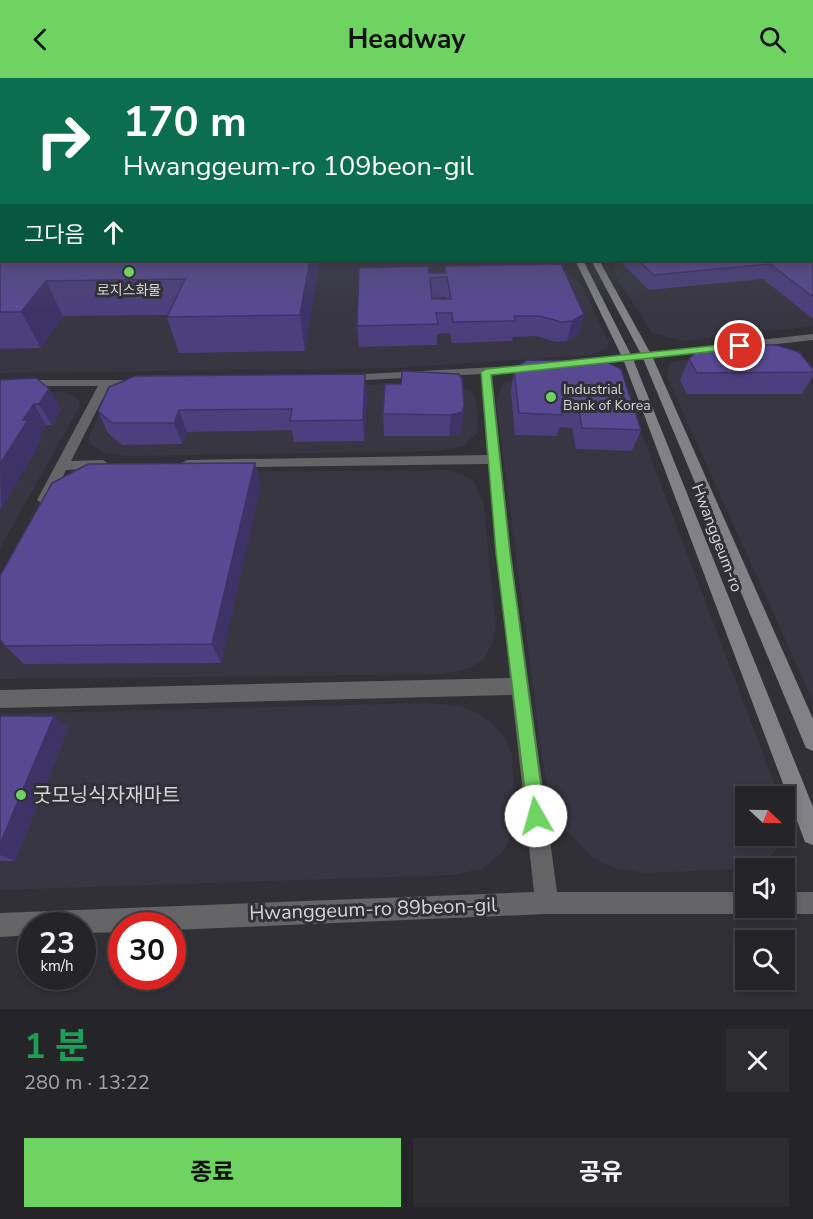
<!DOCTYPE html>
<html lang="ko">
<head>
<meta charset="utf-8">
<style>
  :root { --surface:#252428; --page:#2d2c30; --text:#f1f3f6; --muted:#a3a4a8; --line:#424145; --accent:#6ed361 }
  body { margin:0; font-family:"Nunito Sans","Noto Sans KR",sans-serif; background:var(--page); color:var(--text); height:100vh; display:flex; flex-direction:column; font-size:22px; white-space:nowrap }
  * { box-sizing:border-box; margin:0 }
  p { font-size:20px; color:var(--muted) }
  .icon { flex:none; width:33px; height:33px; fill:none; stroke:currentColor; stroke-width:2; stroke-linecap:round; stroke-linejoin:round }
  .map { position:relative; height:931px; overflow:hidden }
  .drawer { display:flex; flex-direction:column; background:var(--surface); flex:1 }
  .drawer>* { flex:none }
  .guide { position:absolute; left:0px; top:0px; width:813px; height:183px; box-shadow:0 3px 9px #0003,0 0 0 2px var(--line); background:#0b6e4f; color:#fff; overflow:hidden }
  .needle { width:39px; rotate:112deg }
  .fabs { position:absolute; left:735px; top:708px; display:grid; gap:12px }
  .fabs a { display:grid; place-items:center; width:60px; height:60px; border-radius:0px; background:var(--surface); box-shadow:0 3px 9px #0003,0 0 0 2px var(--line); font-size:30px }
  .speed { position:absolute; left:18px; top:834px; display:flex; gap:12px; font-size:30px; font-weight:700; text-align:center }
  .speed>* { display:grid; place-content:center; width:78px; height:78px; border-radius:50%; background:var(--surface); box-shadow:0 3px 9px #0003,0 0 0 2px var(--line); line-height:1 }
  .speed small { font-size:15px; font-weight:400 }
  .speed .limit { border:9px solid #d22; background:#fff; color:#111 }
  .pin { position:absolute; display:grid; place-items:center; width:51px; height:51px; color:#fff; margin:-26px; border:3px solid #fff; border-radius:50%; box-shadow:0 2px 6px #0007 }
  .me { position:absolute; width:66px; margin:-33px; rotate:353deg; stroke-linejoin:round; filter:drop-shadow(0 0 4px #0008) }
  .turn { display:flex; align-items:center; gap:21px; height:126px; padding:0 24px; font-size:27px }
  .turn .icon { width:78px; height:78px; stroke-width:2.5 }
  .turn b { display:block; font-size:42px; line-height:51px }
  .then { display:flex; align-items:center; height:57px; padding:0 24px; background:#0003; gap:12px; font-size:22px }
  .round { display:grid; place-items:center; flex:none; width:63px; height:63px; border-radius:0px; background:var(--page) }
  .overview { display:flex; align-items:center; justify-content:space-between; height:102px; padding:0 24px }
  h1 { font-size:36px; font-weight:700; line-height:45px; color:#1e9e55 }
  .action { display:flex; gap:12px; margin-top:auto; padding:12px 24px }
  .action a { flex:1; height:69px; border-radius:0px; background:var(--accent); color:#111; font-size:24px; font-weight:700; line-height:69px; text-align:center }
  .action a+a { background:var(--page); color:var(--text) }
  header { display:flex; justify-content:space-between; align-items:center; height:78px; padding:0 24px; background:var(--accent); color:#111; font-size:27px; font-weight:700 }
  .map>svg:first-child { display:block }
  .built { fill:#383642 }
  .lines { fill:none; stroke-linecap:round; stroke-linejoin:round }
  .street { fill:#656568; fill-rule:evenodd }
  .secondary { fill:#828286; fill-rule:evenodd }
  .wall { fill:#4d3f7e; fill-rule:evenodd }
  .shaded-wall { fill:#3e3366 }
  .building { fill:#594992; stroke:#3e3366; stroke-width:1.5; fill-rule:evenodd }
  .route { fill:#6ed361; stroke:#48893f; stroke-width:1.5 }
  .poi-dot { fill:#6ed361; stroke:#313036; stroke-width:2 }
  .labels { text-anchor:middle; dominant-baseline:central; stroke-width:6; stroke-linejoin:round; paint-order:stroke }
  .far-poi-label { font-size:14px; fill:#d5d4d8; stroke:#313036 }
  .street-label { font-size:16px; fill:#d5d4d8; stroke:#313036 }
  .near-poi-label { font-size:20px; fill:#d5d4d8; stroke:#313036; text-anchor:start }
  .near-street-label { font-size:20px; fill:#d5d4d8; stroke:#313036 }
</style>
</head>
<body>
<header><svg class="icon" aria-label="back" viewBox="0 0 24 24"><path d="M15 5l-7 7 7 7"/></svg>Headway<svg class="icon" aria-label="search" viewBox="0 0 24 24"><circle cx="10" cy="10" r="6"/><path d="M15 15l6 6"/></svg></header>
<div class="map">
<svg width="813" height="931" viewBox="0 0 813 931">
  <rect width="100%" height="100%" fill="#313036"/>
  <path class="built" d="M0,129l2,53h560l6,13 14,12 27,58 -2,5 -16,7 -196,13 -395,5z
    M813,154v94l-132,15 -29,-9 -36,-55 -2,-17h198z
    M749,274l53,19 11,13v317l-146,-324 2,-12 7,-4z
    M529,297l94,10 156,411h-33v40h37l-7,14 -14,15 -23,4 -94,4 -31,-5 -21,-10 -31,-32 -12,-25 -8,-43 -46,-359 8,-17z
    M429,305l33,4 9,5 5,7 2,33 -15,14 -25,5 -309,5 -25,-3 -15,-10v-7l12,-25 53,-19z
    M21,314h39l12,3 7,5 1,6 -80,142v-151z
    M445,392l14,3 14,7 10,21 13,122 -3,19 -9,16 -14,10 -23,6 -447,5v-73l112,-133z
    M426,625l33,3 17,6 16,11 12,14 8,18 3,58 -4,24 -10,17 -20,15 -28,6 -453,15v-176z"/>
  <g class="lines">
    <path class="street" d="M813,256v6l-230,26 -6,-3 6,-3z
      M533,287l4,1v4l-45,4 19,179 46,339h189v16h10l-2,3 -8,3h-199l-375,16v-4h-50v6l-40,1v-7h-50v9l-32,2v-24l534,-21 -22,-197 -512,13v-18l510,-12 -22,-214 -301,4 -7,-4 7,-4 300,-5 -6,-81 -134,7 -6,-3 6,-3z
      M0,302h137l6,3 -6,3h-28l-38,75 32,-1 7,5 -2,3 -42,2 -17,34 -5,1 -7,-5 61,-114h-98z
      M784,814h29v22h-29l-8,-3 -2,-3h10z"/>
    <path class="secondary" d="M575,182h8l50,99 180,448v38l-8,-3 -3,-8 -179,-475z
      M591,182h8l53,96 161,363v32l-7,-3 -164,-392z"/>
  </g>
  <path class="wall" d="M0,101h2v81h318l-15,91 -126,2 -12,-36 1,-2 -105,1 -22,32 -41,1z
    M813,141v100l-50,-40 -114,11 -30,-30h193z
    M444,188l140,48 -5,20 -12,7 -11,1 -20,-6 -23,1 -1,4 -60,2 -2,-10 -13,1v11l-78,2 -2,-21 72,-53h15zM446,219v2h-14v-1z
    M689,281l124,10v7l-11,18h-115l-7,-14z
    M514,291l127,61 -9,21 -56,-2 -4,-21 -13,-1 -2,9 -42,-1 -4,-44z
    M0,302l49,9 12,21 -9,15h-6l-7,12 2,4 -41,69z
    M367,317l-3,46 -70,1 -2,-12 -105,2 -5,12 -60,1 -14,-12 -10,-22z
    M464,327l-2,21 -2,7 -11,3h-65l-1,-22z
    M261,406l-40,179 -197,1 -19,-18z
    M0,638h54l14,13 -53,132h-15z"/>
  <path class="shaded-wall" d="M2,123v24l-2,1v-24z
    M310,182h10l-15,91 -5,-36z
    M46,203l17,35 -22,32 -20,-36z
    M584,236l-5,20 -12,7 5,-20z
    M365,296l2,21 -3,46 -1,-21z
    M49,311l12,21 -9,15 -13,-21z
    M34,326l12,21 -7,12 2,4 -40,69 -1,-46 23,-44z
    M464,327l-2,21 -2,7 -11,3 2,-21z
    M179,332l8,22 -5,12 -8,-21z
    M255,385l6,21 -40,179 -9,-19z
    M54,638l14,13 -53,132 -15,-6v-11z"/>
  <path class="building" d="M0,114h2v9l-2,1z
    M0,137h2v45h308l-10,55 -133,2 18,-38 -139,2 -25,31h-21z
    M812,141h1v78l-43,-33 -116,11 -16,-15h174z
    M561,186l23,50 -12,7 -11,1 -21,-6h-26l1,5 -62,1 -1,-9h-16l2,11 -81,2 2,-58 69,-2 1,7h17l-2,-7zM447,199l4,22h-19l-2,-21z
    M721,267h55l23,7 14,17v3l-116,1 -8,-14 11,-11z
    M527,282l77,1 17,8 20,61 -59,-2 -4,-22h-17l1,9 -43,-2 -5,-44z
    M402,293l57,3 3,5 2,26 -2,7 -11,3 -68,-1 2,-30h16z
    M365,296l-2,46 -73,1 2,-12 -113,1 -5,13h-62l-14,-12 11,-24 26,-11z
    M36,300l13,11 -10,15h-5l-11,16h5l-28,44v-84z
    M255,385l-43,181 -207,2 -5,-7v-63l52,-93 36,-19z
    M0,638h54l-54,128z"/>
  <linearGradient id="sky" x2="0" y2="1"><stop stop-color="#1b1a1e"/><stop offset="0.44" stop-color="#484e5d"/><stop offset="1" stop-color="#484e5d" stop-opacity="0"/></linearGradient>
  <rect width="813" height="232" fill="url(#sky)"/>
  <path class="route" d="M740,265l4,1v4l-253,27 19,178 35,263 -2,7 -7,3 -7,-3 -33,-270 -15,-181 5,-3z"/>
  <g class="poi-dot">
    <circle cx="129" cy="194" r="6"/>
    <circle cx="551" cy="319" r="6"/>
    <circle cx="21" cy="717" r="6"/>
  </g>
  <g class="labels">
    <g class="far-poi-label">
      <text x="129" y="212">로지스화물</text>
      <text x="563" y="311" text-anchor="start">Industrial<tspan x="563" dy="16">Bank of Korea</tspan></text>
    </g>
    <g class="street-label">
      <text transform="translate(717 460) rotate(69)">Hwanggeum-ro</text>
    </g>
    <g class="near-poi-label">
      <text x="33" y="717">굿모닝식자재마트</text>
    </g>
    <g class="near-street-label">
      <text transform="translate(373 831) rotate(-2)">Hwanggeum-ro 89beon-gil</text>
    </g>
  </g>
</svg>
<div class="fabs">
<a><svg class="needle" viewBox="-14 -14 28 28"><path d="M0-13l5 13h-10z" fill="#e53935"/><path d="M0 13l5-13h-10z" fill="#a3a4a8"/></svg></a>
<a><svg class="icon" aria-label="sound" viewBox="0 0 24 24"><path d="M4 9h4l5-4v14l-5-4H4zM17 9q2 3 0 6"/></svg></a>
<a><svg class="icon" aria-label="search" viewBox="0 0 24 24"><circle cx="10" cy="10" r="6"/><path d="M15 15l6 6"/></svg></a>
</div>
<div class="speed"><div>23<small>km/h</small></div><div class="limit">30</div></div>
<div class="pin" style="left:740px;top:268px;background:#d93025"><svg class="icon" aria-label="arrive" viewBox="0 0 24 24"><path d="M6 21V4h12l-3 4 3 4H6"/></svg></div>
<svg class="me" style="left:536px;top:738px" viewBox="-20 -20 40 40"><circle r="19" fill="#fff"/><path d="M0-13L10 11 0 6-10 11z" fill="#6ed361"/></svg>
<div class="guide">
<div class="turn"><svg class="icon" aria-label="right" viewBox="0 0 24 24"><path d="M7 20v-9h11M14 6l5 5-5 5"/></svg><div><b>170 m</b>Hwanggeum-ro 109beon-gil</div></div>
<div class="then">그다음<svg class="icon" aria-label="ahead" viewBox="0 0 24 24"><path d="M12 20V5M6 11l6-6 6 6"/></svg></div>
</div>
</div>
<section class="drawer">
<div class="overview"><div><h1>1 분</h1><p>280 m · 13:22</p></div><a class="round"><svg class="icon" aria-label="close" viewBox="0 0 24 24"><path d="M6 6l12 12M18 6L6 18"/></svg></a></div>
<div class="action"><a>종료</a><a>공유</a></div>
</section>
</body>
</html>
